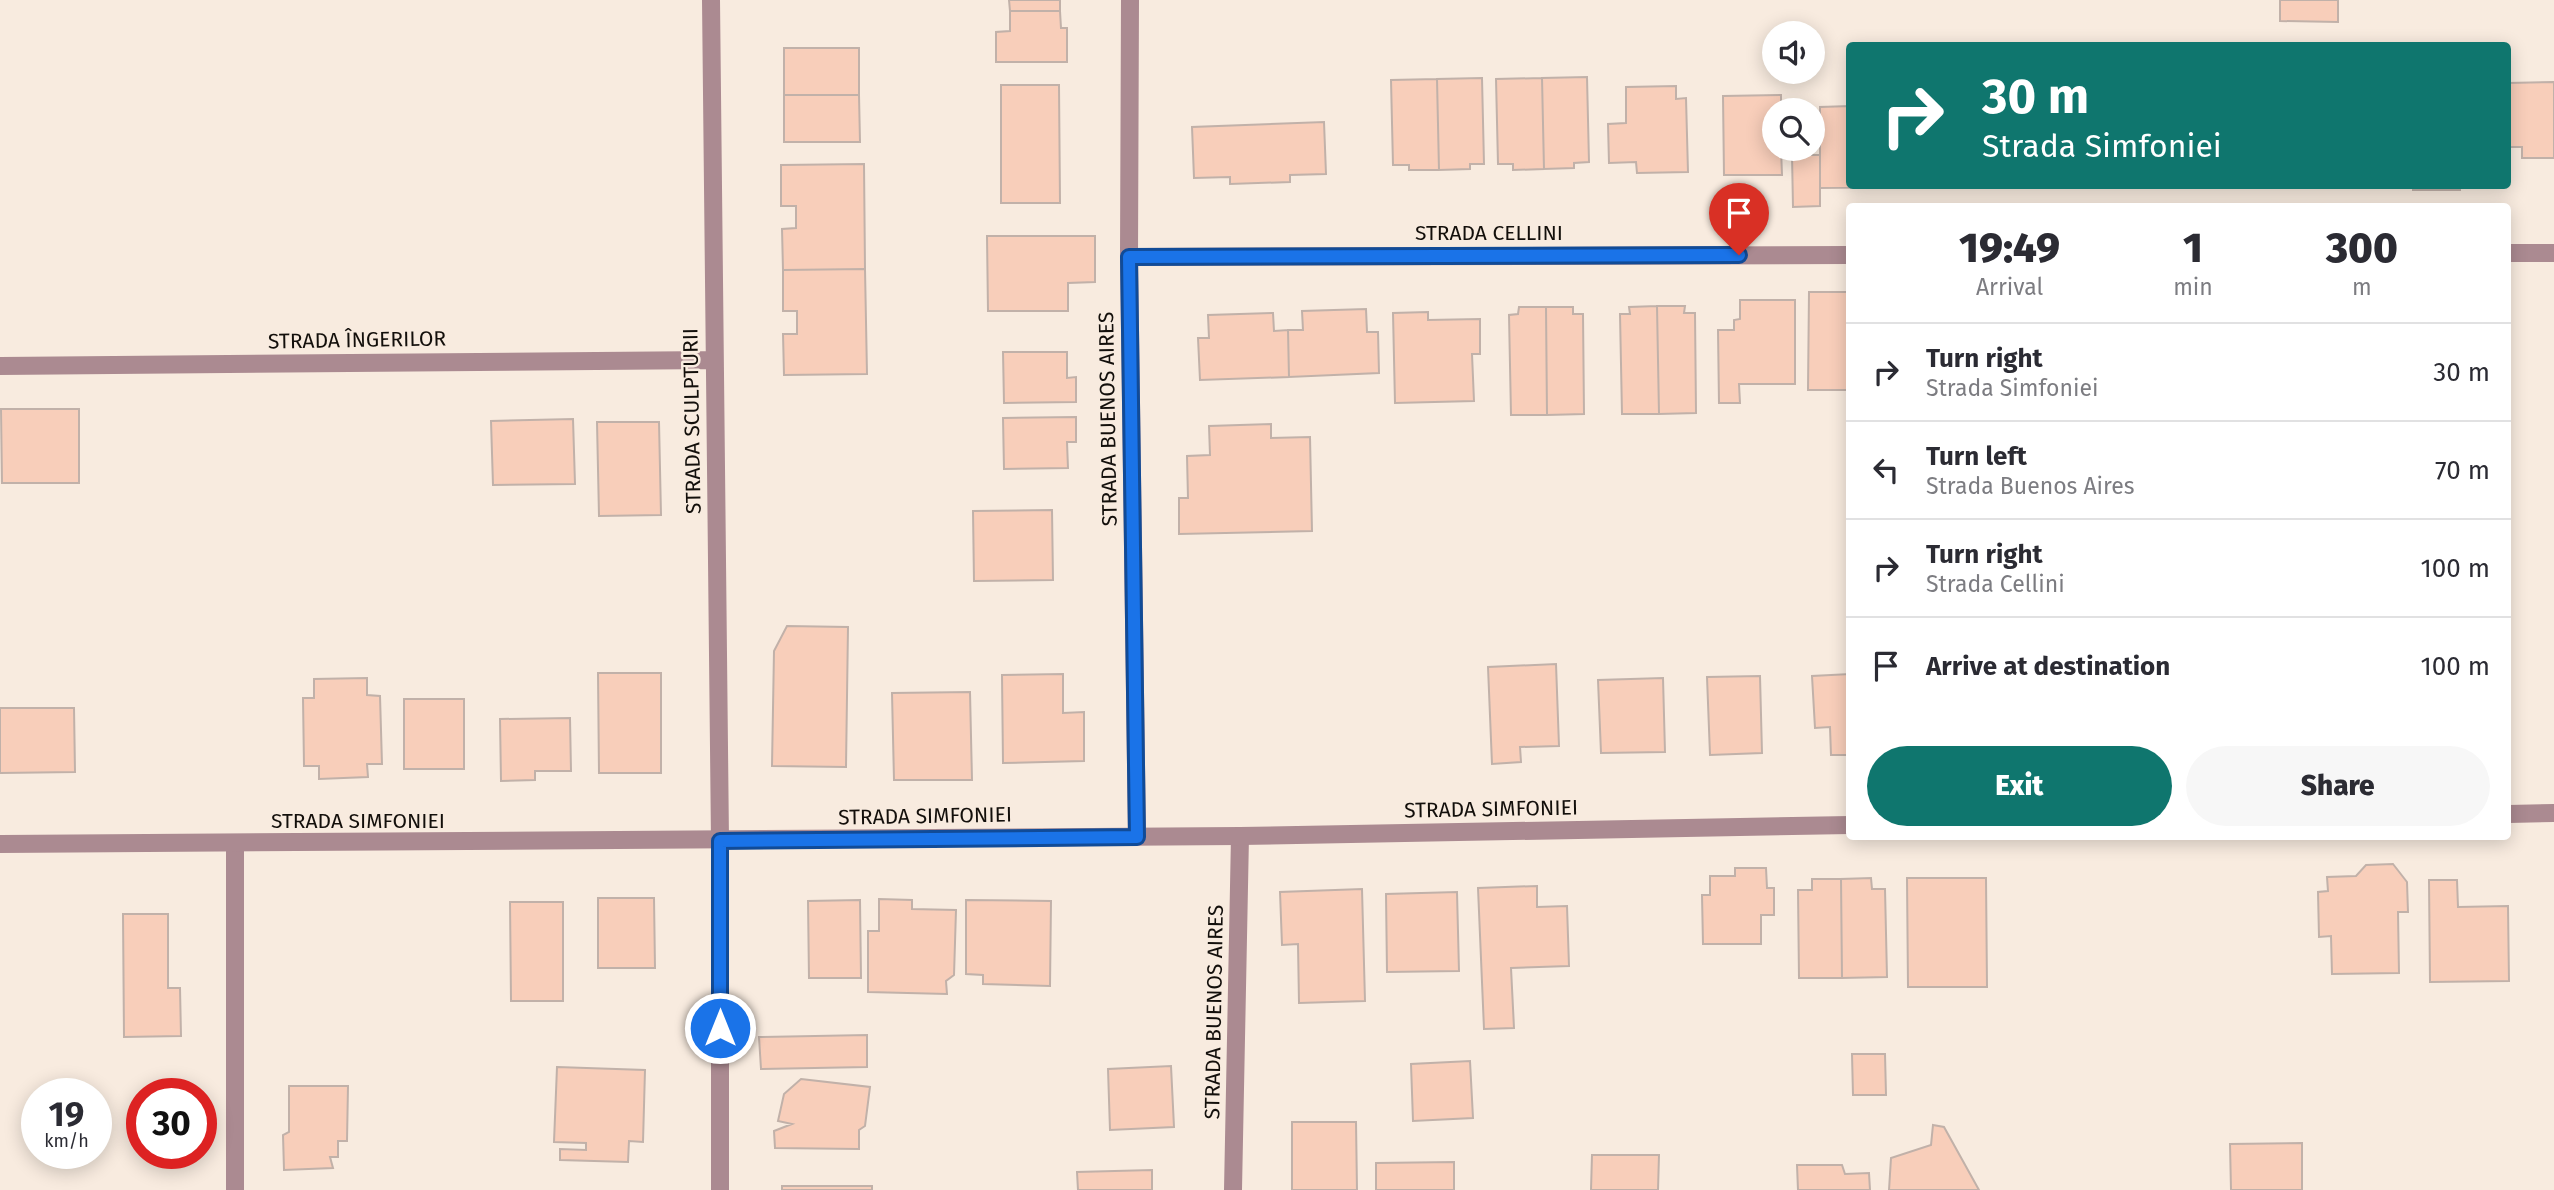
<!DOCTYPE html>
<html lang="en">
<head>
<meta charset="utf-8">
<style>
  :root { --surface:#fff; --page:#f7f7f7; --text:#2b2b33; --muted:#7c7c81; --line:#e1e1e2; --accent:#0f766e }
  body { margin:0; font-family:"Fira Sans",sans-serif; background:var(--page); color:var(--text); height:100vh; display:flex; flex-direction:column; font-size:26px; white-space:nowrap }
  * { box-sizing:border-box; margin:0 }
  p { font-size:23px; color:var(--muted) }
  .icon { flex:none; width:38px; height:38px; fill:none; stroke:currentColor; stroke-width:2; stroke-linecap:round; stroke-linejoin:round }
  .map { position:relative; flex:1; overflow:hidden }
  .details { position:absolute; left:1846px; top:203px; width:665px; height:637px; display:flex; flex-direction:column; background:var(--surface); border-radius:7px; box-shadow:0 4px 18px #0003 }
  .details>* { flex:none }
  .guide { position:absolute; left:1846px; top:42px; width:665px; height:147px; border-radius:7px; box-shadow:0 4px 18px #0003; background:#0f766e; color:#fff; overflow:hidden }
  .controls { position:absolute; left:1762px; top:21px; display:grid; gap:14px }
  .controls a { display:grid; place-items:center; width:63px; height:63px; border-radius:50%; background:var(--surface); box-shadow:0 4px 18px #0003; font-size:35px }
  .speed { position:absolute; left:21px; top:1078px; display:flex; gap:14px; font-size:35px; font-weight:700; text-align:center }
  .speed>* { display:grid; place-content:center; width:91px; height:91px; border-radius:50%; background:var(--surface); box-shadow:0 4px 18px #0003; line-height:1 }
  .speed small { font-size:18px; font-weight:400 }
  .speed .limit { border:10px solid #d22; background:#fff; color:#111 }
  .pin { position:absolute; display:grid; place-items:center; width:60px; height:60px; color:#fff; margin:-72px -30px; border-radius:50% 50% 50% 0; rotate:-45deg; box-shadow:0 0 7px #0007 }
  .pin .icon { rotate:45deg }
  .me { position:absolute; width:77px; margin:-38px; rotate:0deg; stroke-linejoin:round; filter:drop-shadow(0 0 5px #0008) }
  .turn { display:flex; align-items:center; gap:24px; height:147px; padding:0 21px; font-size:32px }
  .turn .icon { width:91px; height:91px; stroke-width:2.5 }
  .turn b { display:block; font-size:49px; line-height:60px }
  .eta { display:flex; justify-content:space-evenly; align-items:center; height:119px; text-align:center }
  .eta b { font-size:42px; font-weight:800; line-height:49px }
  .primary-button { display:flex; gap:14px; margin-top:auto; padding:14px 21px }
  .primary-button a { flex:1; height:80px; border-radius:42px; background:var(--accent); color:#fff; font-size:28px; font-weight:800; line-height:80px; text-align:center }
  .primary-button a+a { background:var(--page); color:var(--text) }
  ul { padding:0; list-style:none }
  li { display:flex; align-items:center; gap:21px; height:98px; padding:0 21px; border-top:2px solid var(--line) }
  li div { flex:1 }
  li b { display:block; font-size:26px }
  li em { font-style:normal }
  .map>svg:first-child { display:block }
  .building { fill:#f8ceba; stroke:#c1b1a9; stroke-width:2 }
  .lines { fill:none; stroke-linecap:round; stroke-linejoin:round }
  .minor { stroke:#ab8a91; stroke-width:18 }
  .tertiary { stroke:#ab8a91; stroke-width:18 }
  .route-casing { stroke:#114b97; stroke-width:18 }
  .route { stroke:#1a73e8; stroke-width:12 }
  .labels { text-anchor:middle; dominant-baseline:central; stroke-width:5; stroke-linejoin:round; paint-order:stroke }
  .street-label { font-size:21px; fill:#130f0b; stroke:#f8ebdf }
</style>
</head>
<body>
<div class="map">
<svg width="2554" height="1190" viewBox="0 0 2554 1190">
  <rect width="100%" height="100%" fill="#f8ebdf"/>
  <path class="building" d="M1009,0h51v11h-50z
    M2280,0h58v22l-58,-1z
    M1010,11h50l1,17h6v34h-71v-30l14,-1z
    M784,48h75v47h-75z
    M1587,77l2,85 -15,1v5l-30,1 -2,-91z
    M1482,78l2,86h-14v5l-31,1 -2,-91z
    M1542,78l2,91 -31,1v-6h-15l-2,-85z
    M1437,79l2,91h-30v-5h-16l-2,-85z
    M2554,82v76h-32v-11h-14v-64z
    M1001,85h58l1,118h-59z
    M1676,86v13l10,-1 2,74 -51,1 -1,-11 -27,1 -1,-39 18,-1v-36z
    M784,95h75l1,47h-76z
    M1781,95v15h-7v39h7l1,26h-58l-1,-79z
    M1850,106v80l56,1 -86,1v-81z
    M1324,122l2,52 -36,1v7l-60,2v-7l-36,1 -2,-51z
    M1792,155h28v51l-27,1z
    M864,164l1,105 -82,1 -1,-41 14,-1v-22h-15v-41z
    M2413,186h47v4h-47z
    M987,236h108v46l-27,1v28h-80z
    M865,269l2,105 -83,1 -1,-41h14v-23h-14v-41z
    M1809,292h38v24h3l-2,74h-40z
    M1740,300h55v84h-56l1,19h-21l-1,-73h16v-10l6,-1z
    M1657,306h28l-1,7h11l1,100 -37,1z
    M1657,306l2,108h-37l-2,-100h10l-1,-7z
    M1519,307h27l1,108h-36l-2,-100 9,-1z
    M1546,307h27v7h10l1,100 -37,1z
    M1366,309l1,23h11l1,41 -90,4 -1,-47h15l-1,-19z
    M1428,312v8l52,-1v35h-8l2,47 -79,2 -2,-90z
    M1273,313l1,18 14,-1 1,47 -89,3 -2,-42h11l-1,-23z
    M1003,352h64v26l9,-1v25l-72,1z
    M1,409h78v74h-77z
    M1076,417v25h-9l1,26 -64,1 -1,-51z
    M573,419l2,65 -82,1 -2,-64z
    M597,422h62l2,93 -62,1z
    M1271,424v14l39,-1 2,94 -133,3v-36h9l-1,-42 23,-1 -1,-29z
    M1052,510l1,70 -79,1 -1,-70z
    M787,626l61,1 -2,140 -74,-1 2,-115z
    M1556,664l3,82 -39,1 1,15 -29,2 -4,-97z
    M598,673h63v100h-62z
    M1063,674v39l21,-1v49l-81,2 -1,-88z
    M1850,674v81h-19l-1,-28 -15,1 -3,-52z
    M1760,676l2,77 -52,2 -3,-78z
    M367,678v17l13,1 2,68h-15l1,13 -49,2v-13h-15l-1,-68h11v-19z
    M1663,678l2,74 -64,1 -3,-73z
    M970,692l2,88h-78l-2,-87z
    M404,699h60v70h-60z
    M0,708h74l1,64 -75,1z
    M570,718l1,53h-36v9l-34,1 -1,-62z
    M2393,864l14,18 1,30h-10l1,61 -67,1 -1,-38 -12,1 -1,-45 10,-1 -1,-14 29,-1 10,-11z
    M1735,868h31l1,20h7v27h-13v29h-58l-1,-49h8v-19h25z
    M1871,878l1,11h13l2,88 -45,1 -1,-99z
    M1907,878h79l1,109h-79z
    M1812,879h29l1,99h-43l-1,-88h14z
    M2429,880h28l1,27 50,-1 1,75 -79,1z
    M1537,886v21l30,-1 2,60 -58,2 3,60 -30,1 -6,-141z
    M1362,889l3,112 -66,2 -1,-59 -16,1 -2,-53z
    M1457,892l2,79 -72,1 -1,-78z
    M598,898h56l1,70h-57z
    M879,899l33,1v9l44,1 -2,65 -8,6 1,13 -79,-2v-61h11z
    M860,900l1,78h-52l-1,-77z
    M966,900l85,1 -1,85 -67,-2v-9l-17,-1z
    M510,902h53v99h-52z
    M123,914h45v74h12l1,48 -57,1z
    M867,1035v32l-106,2 -2,-32z
    M1852,1054h33l1,41h-33z
    M1470,1061l3,57 -60,3 -2,-57z
    M1171,1066l3,61 -64,3 -2,-61z
    M557,1067l88,3 -2,72 -14,-1 -1,21 -68,-2v-11l26,1v-7l-32,-1z
    M801,1079l69,8 -5,39 -6,4v19l-84,-1 -1,-17 18,-7 -14,-3 6,-27z
    M289,1086h59l-1,55h-9v16h-8l3,11 -49,2 -1,-35 6,-3z
    M1292,1122h64l1,68h-65z
    M1933,1125l11,2 35,63h-90l2,-32 40,-13z
    M2302,1143v47h-71l-1,-46z
    M1592,1155h67l-1,35h-67z
    M1454,1162v28h-78v-27z
    M1797,1165h45l3,9 24,-1 1,17h-72z
    M1152,1170v20h-74l-1,-18z
    M782,1186h90v4h-90z"/>
  <g class="lines">
    <path class="minor" d="M711,0l9,841v349
      M1130,0l-1,257 8,580
      M2508,253h46
      M1129,257l721,-2
      M0,366l714,-6
      M235,844v346
      M1233,1190l7,-354"/>
    <path class="tertiary" d="M2508,814l46,-1
      M0,844l1240,-8 610,-11"/>
  </g>
  <g class="lines">
    <defs>
      <path id="route" d="M720,1028v-187l417,-4 -8,-580 610,-2"/>
    </defs>
    <use href="#route" class="route-casing"/>
    <use href="#route" class="route"/>
  </g>
  <g class="labels">
    <g class="street-label">
      <text x="1489" y="233">STRADA CELLINI</text>
      <text transform="translate(357 340) rotate(-1)">STRADA ÎNGERILOR</text>
      <text transform="translate(1108 419) rotate(-91)">STRADA BUENOS AIRES</text>
      <text transform="translate(692 421) rotate(-91)">STRADA SCULPTURII</text>
      <text transform="translate(1491 809) rotate(-1)">STRADA SIMFONIEI</text>
      <text transform="translate(925 816) rotate(-1)">STRADA SIMFONIEI</text>
      <text x="358" y="821">STRADA SIMFONIEI</text>
      <text transform="translate(1214 1012) rotate(-89)">STRADA BUENOS AIRES</text>
    </g>
  </g>
</svg>
<div class="controls">
<a><svg class="icon" aria-label="sound" viewBox="0 0 24 24"><path d="M4 9h4l5-4v14l-5-4H4zM17 9q2 3 0 6"/></svg></a>
<a><svg class="icon" aria-label="search" viewBox="0 0 24 24"><circle cx="10" cy="10" r="6"/><path d="M15 15l6 6"/></svg></a>
</div>
<div class="speed"><div>19<small>km/h</small></div><div class="limit">30</div></div>
<div class="pin" style="left:1739px;top:255px;background:#d93025"><svg class="icon" aria-label="arrive" viewBox="0 0 24 24"><path d="M6 21V4h12l-3 4 3 4H6"/></svg></div>
<svg class="me" style="left:720px;top:1028px" viewBox="-20 -20 40 40"><circle r="17" fill="#1a73e8" stroke="#fff" stroke-width="3"/><path d="M0-11L8 9 0 5-8 9z" fill="#fff"/></svg>
<div class="guide">
<div class="turn"><svg class="icon" aria-label="right" viewBox="0 0 24 24"><path d="M7 20v-9h11M14 6l5 5-5 5"/></svg><div><b>30 m</b>Strada Simfoniei</div></div>
</div>
<section class="details">
<div class="eta">
<div><b>19:49</b><p>Arrival</p></div>
<div><b>1</b><p>min</p></div>
<div><b>300</b><p>m</p></div>
</div>
<ul>
<li><svg class="icon" aria-label="right" viewBox="0 0 24 24"><path d="M7 20v-9h11M14 6l5 5-5 5"/></svg><div><b>Turn right</b><p>Strada Simfoniei</p></div><em>30 m</em></li>
<li><svg class="icon" aria-label="left" viewBox="0 0 24 24"><path d="M17 20v-9H6M10 6l-5 5 5 5"/></svg><div><b>Turn left</b><p>Strada Buenos Aires</p></div><em>70 m</em></li>
<li><svg class="icon" aria-label="right" viewBox="0 0 24 24"><path d="M7 20v-9h11M14 6l5 5-5 5"/></svg><div><b>Turn right</b><p>Strada Cellini</p></div><em>100 m</em></li>
<li><svg class="icon" aria-label="arrive" viewBox="0 0 24 24"><path d="M6 21V4h12l-3 4 3 4H6"/></svg><div><b>Arrive at destination</b></div><em>100 m</em></li>
</ul>
<div class="primary-button"><a>Exit</a><a>Share</a></div>
</section>
</div>
</body>
</html>
